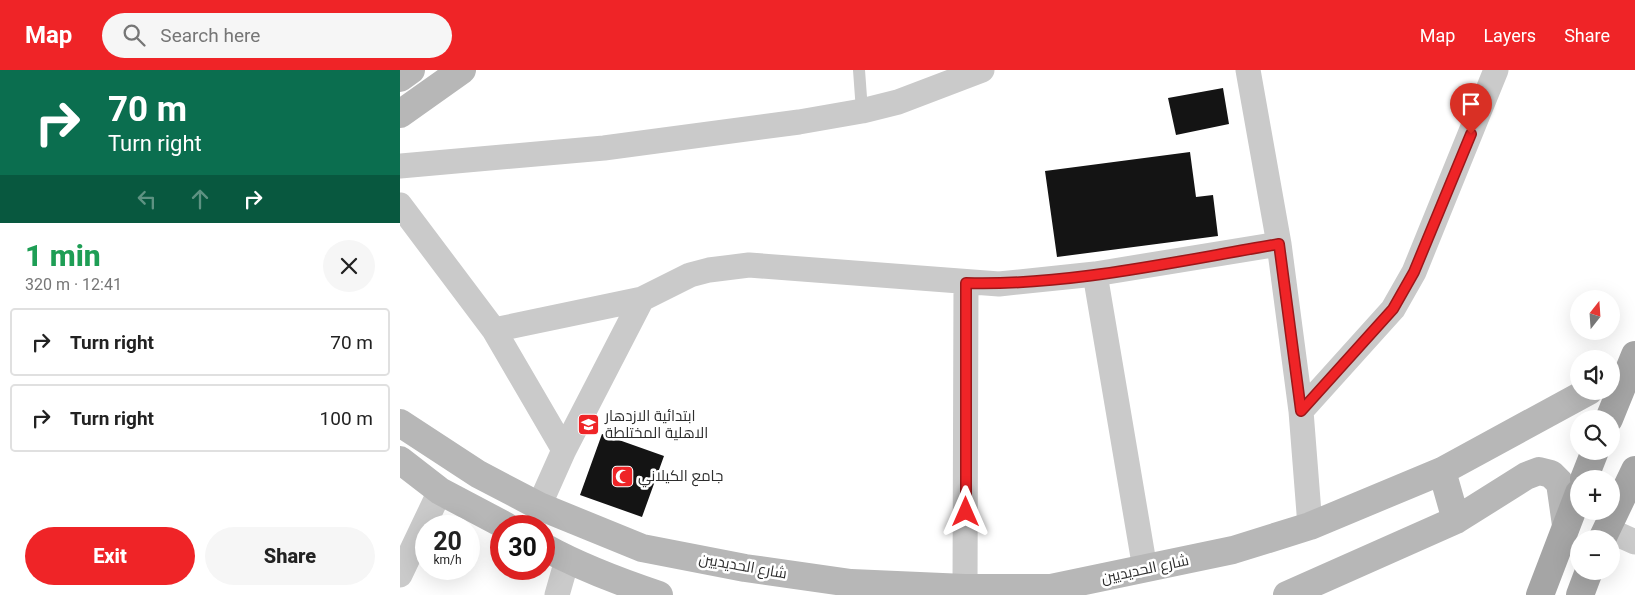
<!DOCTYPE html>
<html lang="en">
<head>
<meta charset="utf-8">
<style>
  :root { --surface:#fff; --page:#f6f6f6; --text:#222; --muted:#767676; --line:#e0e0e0; --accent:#ef2427 }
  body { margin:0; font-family:Roboto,Cairo,sans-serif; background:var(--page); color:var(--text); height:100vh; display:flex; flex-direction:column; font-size:19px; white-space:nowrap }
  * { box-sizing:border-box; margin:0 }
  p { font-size:16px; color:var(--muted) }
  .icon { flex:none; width:28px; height:28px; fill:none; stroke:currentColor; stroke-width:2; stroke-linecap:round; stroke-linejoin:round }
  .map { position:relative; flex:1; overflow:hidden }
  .sheet { display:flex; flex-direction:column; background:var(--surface); width:400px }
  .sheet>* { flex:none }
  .hud { background:#0b6e4f; color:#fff; overflow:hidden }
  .needle { width:32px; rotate:17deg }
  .buttons { position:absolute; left:1170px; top:220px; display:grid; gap:10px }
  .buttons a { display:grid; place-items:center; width:50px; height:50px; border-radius:50%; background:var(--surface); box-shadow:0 5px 20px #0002; font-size:25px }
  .speed { position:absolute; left:15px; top:445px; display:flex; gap:10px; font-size:25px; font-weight:700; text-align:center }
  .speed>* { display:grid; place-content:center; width:65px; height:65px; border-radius:50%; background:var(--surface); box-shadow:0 5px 20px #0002; line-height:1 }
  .speed small { font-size:12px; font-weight:400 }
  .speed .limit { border:8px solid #d22; background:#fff; color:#111 }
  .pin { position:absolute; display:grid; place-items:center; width:42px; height:42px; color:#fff; margin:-51px -21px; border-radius:50% 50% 50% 0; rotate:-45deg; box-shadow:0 0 5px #0007 }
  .pin .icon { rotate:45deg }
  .me { position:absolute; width:55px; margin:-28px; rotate:0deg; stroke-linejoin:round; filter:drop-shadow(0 0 4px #0008) }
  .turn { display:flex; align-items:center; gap:18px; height:105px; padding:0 25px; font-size:22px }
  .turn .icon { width:65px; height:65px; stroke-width:2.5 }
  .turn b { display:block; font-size:35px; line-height:42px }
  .lanes { display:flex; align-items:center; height:48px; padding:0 25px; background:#0003; justify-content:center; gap:25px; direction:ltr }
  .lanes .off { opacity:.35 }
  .round { display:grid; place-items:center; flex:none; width:52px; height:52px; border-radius:26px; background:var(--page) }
  .headline { display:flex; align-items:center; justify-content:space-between; height:85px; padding:0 25px }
  h1 { font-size:30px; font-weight:800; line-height:38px; color:#1e9e55 }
  .cta { display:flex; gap:10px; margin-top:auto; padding:10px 25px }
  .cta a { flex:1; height:58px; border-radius:30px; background:var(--accent); color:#fff; font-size:20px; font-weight:800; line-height:58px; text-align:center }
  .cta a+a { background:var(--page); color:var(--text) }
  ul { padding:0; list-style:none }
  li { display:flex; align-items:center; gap:15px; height:68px; margin:0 10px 8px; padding:0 15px; border:2px solid var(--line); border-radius:5px }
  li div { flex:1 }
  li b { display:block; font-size:19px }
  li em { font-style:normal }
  header { display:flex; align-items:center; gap:30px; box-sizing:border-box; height:70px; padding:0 25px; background:var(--accent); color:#fff }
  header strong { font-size:24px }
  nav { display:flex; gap:28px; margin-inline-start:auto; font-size:18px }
  .search { width:350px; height:45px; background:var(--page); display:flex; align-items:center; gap:12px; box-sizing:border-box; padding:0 18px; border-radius:28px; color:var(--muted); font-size:19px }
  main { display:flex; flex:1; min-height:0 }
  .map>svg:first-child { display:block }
  .building { fill:#141414 }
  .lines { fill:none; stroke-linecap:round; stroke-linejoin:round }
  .lane { stroke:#cacaca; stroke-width:12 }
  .street { stroke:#cacaca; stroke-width:25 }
  .secondary { stroke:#b7b7b7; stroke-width:28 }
  .primary { stroke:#a5a5a5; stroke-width:28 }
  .route-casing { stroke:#9b1719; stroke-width:12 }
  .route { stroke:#ef2427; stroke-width:9 }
  .labels { text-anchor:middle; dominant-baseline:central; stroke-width:5; stroke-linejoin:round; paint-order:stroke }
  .poi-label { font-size:15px; fill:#2d2d2d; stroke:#fff; text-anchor:start }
  .street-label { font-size:15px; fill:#2d2d2d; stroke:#fff }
</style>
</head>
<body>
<header>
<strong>Map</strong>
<div class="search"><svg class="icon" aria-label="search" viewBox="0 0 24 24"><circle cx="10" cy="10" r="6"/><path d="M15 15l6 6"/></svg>Search here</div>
<nav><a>Map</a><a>Layers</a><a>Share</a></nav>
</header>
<main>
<section class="sheet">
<div class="hud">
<div class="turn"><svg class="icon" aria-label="right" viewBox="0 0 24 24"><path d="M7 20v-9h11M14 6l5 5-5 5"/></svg><div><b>70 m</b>Turn right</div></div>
<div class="lanes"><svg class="icon off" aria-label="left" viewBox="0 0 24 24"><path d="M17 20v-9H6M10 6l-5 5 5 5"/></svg><svg class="icon off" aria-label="ahead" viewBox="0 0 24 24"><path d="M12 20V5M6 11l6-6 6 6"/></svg><svg class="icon" aria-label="right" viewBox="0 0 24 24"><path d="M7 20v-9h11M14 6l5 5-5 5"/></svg></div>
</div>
<div class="headline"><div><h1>1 min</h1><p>320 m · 12:41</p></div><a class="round"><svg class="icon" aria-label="close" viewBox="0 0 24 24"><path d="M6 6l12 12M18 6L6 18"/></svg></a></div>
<ul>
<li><svg class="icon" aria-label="right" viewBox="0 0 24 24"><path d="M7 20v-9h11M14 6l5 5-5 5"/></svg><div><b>Turn right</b></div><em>70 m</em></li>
<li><svg class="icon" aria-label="right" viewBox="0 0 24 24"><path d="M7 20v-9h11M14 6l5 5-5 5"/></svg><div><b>Turn right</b></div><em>100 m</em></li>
</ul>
<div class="cta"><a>Exit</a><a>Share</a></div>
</section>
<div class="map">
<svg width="1235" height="525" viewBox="0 0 1235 525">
  <rect width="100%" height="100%" fill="#fff"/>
  <path class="building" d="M823,18l6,36 -53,11 -8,-37z
    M790,82l6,45 17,-2 5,41 -161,21 -12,-86z
    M202,364l62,22 -22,61 -62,-22z"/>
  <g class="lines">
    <path class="lane" d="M459,0l3,41"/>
    <path class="street" d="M848,0l31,174 22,167 9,115
      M0,96l204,-18 195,-26 63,-11 36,-9 84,-32
      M0,135l94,125 70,120
      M695,204l50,295
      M94,260l148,-31
      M901,341l92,-102 21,-37 82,-202
      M139,436l25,-56 78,-151 48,-24 19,-5 40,-5 250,19 96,-10 184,-30
      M1206,459l29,13
      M0,505l40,-84
      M565,518l1,-305
      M157,525l10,-35"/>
    <path class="secondary" d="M0,8l11,-8
      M0,44l62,-44
      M0,353l78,51 61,32 103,42 103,20 106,15 114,5h86l182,-38 77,-24 132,-55 147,-80
      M0,390l40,31 66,35
      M1042,401l14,49
      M144,477c36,20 76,35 115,48
      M887,525l169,-75 70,-44 13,-5 12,3 9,9 6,42"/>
    <path class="primary" d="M1209,349l26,-64
      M1184,409l11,-28
      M1202,469l33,-69
      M1140,525l39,-102
      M1180,525l9,-24"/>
  </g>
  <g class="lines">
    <defs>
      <path id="route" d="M566,442v-229c103,3 211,-22 313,-39l22,167 92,-102 21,-37 57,-138"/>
    </defs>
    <use href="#route" class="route-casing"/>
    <use href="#route" class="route"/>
  </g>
  <defs>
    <symbol id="school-square" viewBox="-11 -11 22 22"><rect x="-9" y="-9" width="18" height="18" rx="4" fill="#ef2427" stroke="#fff"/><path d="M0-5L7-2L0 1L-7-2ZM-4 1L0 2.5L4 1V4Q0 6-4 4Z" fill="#fff"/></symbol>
    <symbol id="mosque-square" viewBox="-11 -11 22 22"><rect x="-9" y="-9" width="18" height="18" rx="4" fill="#ef2427" stroke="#fff"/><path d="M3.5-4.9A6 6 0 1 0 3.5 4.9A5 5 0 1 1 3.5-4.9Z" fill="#fff"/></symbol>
  </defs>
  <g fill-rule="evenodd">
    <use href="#school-square" x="176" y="342" width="25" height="25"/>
    <use href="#mosque-square" x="210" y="394" width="25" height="25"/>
  </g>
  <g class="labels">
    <g class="poi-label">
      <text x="205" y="346">ابتدائية الازدهار<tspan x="205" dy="17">الاهلية المختلطة</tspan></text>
      <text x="238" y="406">جامع الكيلاني</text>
    </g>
    <g class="street-label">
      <text transform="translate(343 496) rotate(10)">شارع الحديديين</text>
      <text transform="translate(745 499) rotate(-12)">شارع الحديديين</text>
    </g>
  </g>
</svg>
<div class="buttons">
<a><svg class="needle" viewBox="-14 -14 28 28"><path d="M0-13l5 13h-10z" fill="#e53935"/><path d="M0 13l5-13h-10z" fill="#767676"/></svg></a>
<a><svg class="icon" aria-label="sound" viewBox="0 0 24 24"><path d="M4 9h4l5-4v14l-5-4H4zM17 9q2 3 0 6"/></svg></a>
<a><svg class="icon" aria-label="search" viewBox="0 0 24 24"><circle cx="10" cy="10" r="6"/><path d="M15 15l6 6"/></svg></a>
<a>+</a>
<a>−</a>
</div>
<div class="speed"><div>20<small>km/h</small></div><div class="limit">30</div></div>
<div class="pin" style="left:1071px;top:64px;background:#d93025"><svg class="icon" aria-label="arrive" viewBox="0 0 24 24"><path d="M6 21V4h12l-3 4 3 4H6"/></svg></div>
<svg class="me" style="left:566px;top:442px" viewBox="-20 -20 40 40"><path d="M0-17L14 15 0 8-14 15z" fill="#ef2427" stroke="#fff" stroke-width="4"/></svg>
</div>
</main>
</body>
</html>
